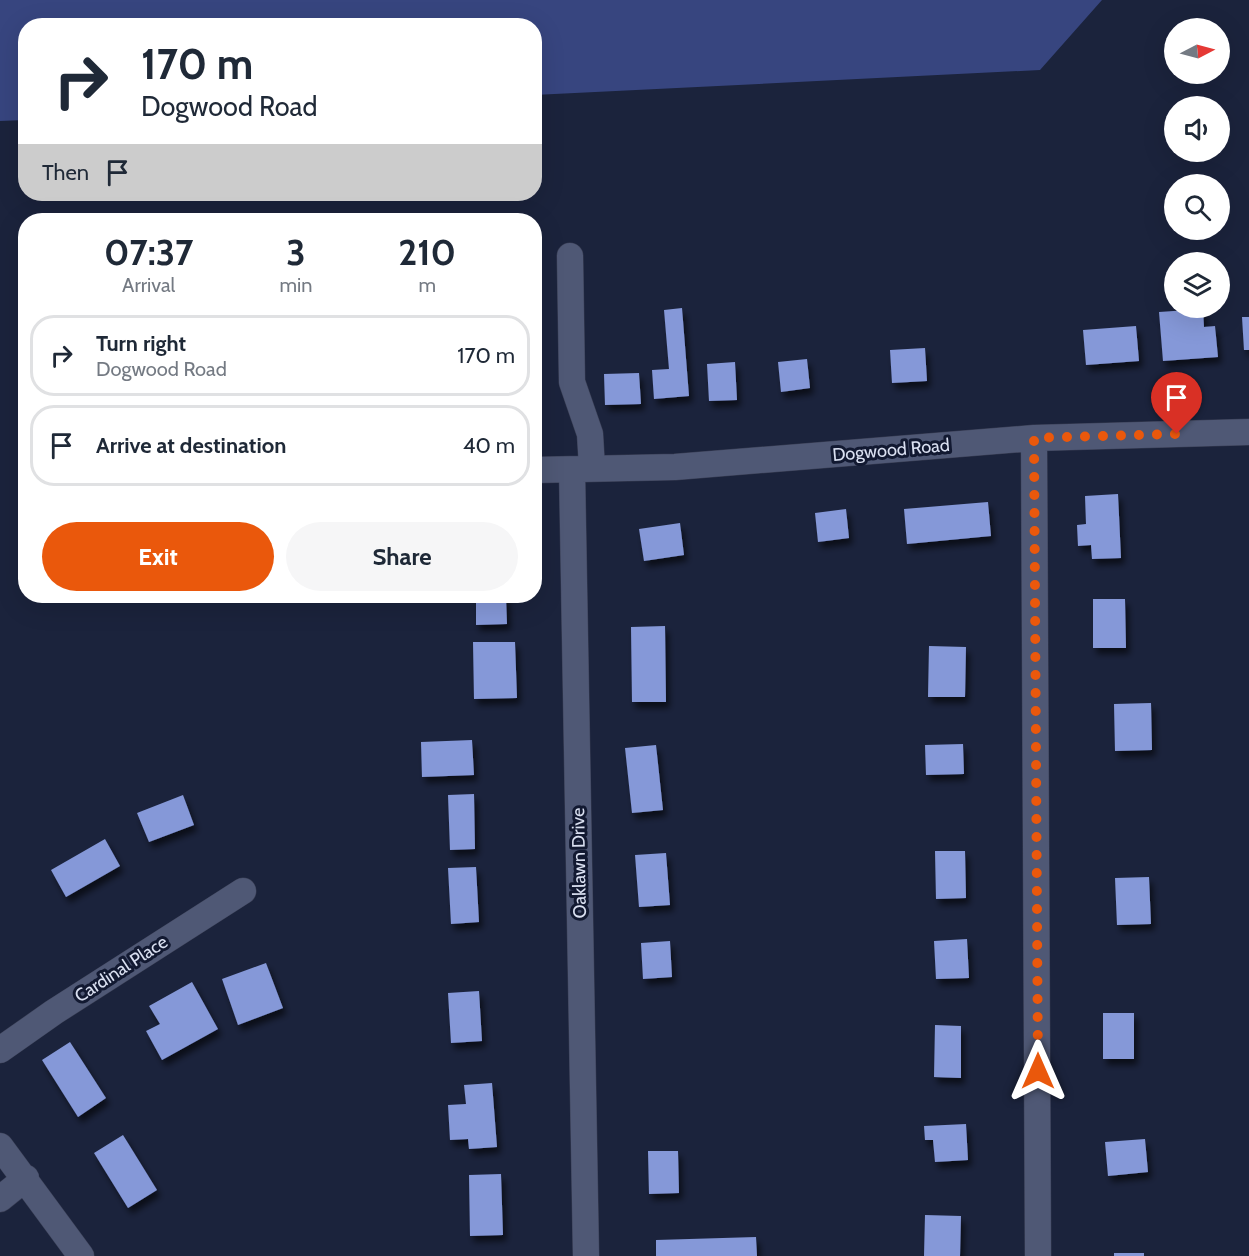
<!DOCTYPE html>
<html lang="en">
<head>
<meta charset="utf-8">
<style>
  :root { --surface:#fff; --page:#f6f6f7; --text:#1f2937; --muted:#747a83; --line:#e0e1e3; --accent:#ea580c }
  body { margin:0; font-family:Cabin,sans-serif; background:var(--page); color:var(--text); height:100vh; display:flex; flex-direction:column; font-size:22px; white-space:nowrap }
  * { box-sizing:border-box; margin:0 }
  p { font-size:20px; color:var(--muted) }
  .icon { flex:none; width:33px; height:33px; fill:none; stroke:currentColor; stroke-width:2; stroke-linecap:round; stroke-linejoin:round }
  .map { position:relative; flex:1; overflow:hidden }
  .panel { position:absolute; left:18px; top:213px; width:524px; height:390px; display:flex; flex-direction:column; background:var(--surface); border-radius:24px; box-shadow:0 6px 24px #0002 }
  .panel>* { flex:none }
  .guide { position:absolute; left:18px; top:18px; width:524px; height:183px; border-radius:24px; box-shadow:0 6px 24px #0002; background:#fff; color:var(--text); overflow:hidden }
  .needle { width:39px; rotate:84deg }
  .tools { position:absolute; left:1164px; top:18px; display:grid; gap:12px }
  .tools a { display:grid; place-items:center; width:66px; height:66px; border-radius:50%; background:var(--surface); box-shadow:0 6px 24px #0002; font-size:30px }
  .pin { position:absolute; display:grid; place-items:center; width:51px; height:51px; color:#fff; margin:-62px -26px; border-radius:50% 50% 50% 0; rotate:-45deg; box-shadow:0 0 6px #0007 }
  .pin .icon { rotate:45deg }
  .me { position:absolute; width:66px; margin:-33px; rotate:0deg; stroke-linejoin:round; filter:drop-shadow(0 0 4px #0008) }
  .turn { display:flex; align-items:center; gap:21px; height:126px; padding:0 24px; font-size:27px }
  .turn .icon { width:78px; height:78px; stroke-width:2.5 }
  .turn b { display:block; font-size:42px; line-height:51px }
  .then { display:flex; align-items:center; height:57px; padding:0 24px; background:#0003; gap:12px; font-size:22px }
  .eta { display:flex; justify-content:space-evenly; align-items:center; height:102px; text-align:center }
  .eta b { font-size:36px; font-weight:700; line-height:42px }
  .action { display:flex; gap:12px; margin-top:auto; padding:12px 24px }
  .action a { flex:1; height:69px; border-radius:36px; background:var(--accent); color:#fff; font-size:24px; font-weight:700; line-height:69px; text-align:center }
  .action a+a { background:var(--page); color:var(--text) }
  ul { padding:0; list-style:none }
  li { display:flex; align-items:center; gap:18px; height:81px; margin:0 12px 9px; padding:0 12px; border:3px solid var(--line); border-radius:24px }
  li div { flex:1 }
  li b { display:block; font-size:22px }
  li em { font-style:normal }
  .map>svg:first-child { display:block }
  .forest { fill:#37457f }
  .building { fill:#8598d8; filter:url(#shadow) }
  .lines { fill:none; stroke-linecap:round; stroke-linejoin:round }
  .minor-casing { stroke:#393e54; stroke-width:27 }
  .minor { stroke:#4f5875; stroke-width:26 }
  .route { stroke:#ea580c; stroke-width:10; stroke-dasharray:0 18 }
  .labels { text-anchor:middle; dominant-baseline:central; stroke-width:6; stroke-linejoin:round; paint-order:stroke }
  .street-label { font-size:18px; fill:#dae0f1; stroke:#121931 }
</style>
</head>
<body>
<div class="map">
<svg width="1249" height="1256" viewBox="0 0 1249 1256">
  <defs>
    <filter id="shadow"><feDropShadow dx="3.5" dy="6" stdDeviation="3" flood-color="#0009"/></filter>
  </defs>
  <rect width="100%" height="100%" fill="#1b233c"/>
  <path class="forest" d="M0,0h1102l-62,70 -506,25v-69h-508l-1,94 -25,1z"/>
  <path class="building" d="M682,308l7,88 -35,3 -2,-29 17,-1 -5,-59z
    M1203,309l1,18 11,-1 3,31 -55,4 -4,-49z
    M1242,317h7v33h-5z
    M1136,326l3,35 -53,4 -3,-35z
    M925,348l2,33 -35,2 -2,-33z
    M807,359l3,29 -29,4 -3,-30z
    M735,362l2,38 -28,1 -2,-37z
    M639,373l2,31 -36,1 -1,-31z
    M1118,494l3,64 -29,1 -1,-14 -13,1 -1,-21 9,-1 -1,-28z
    M988,502l3,34 -84,8 -3,-35z
    M846,509l3,29 -31,4 -3,-29z
    M680,523l4,32 -40,6 -5,-32z
    M476,596h30l1,28 -31,1z
    M1093,599h32l1,49h-33z
    M665,626l1,76h-34l-1,-75z
    M473,642h42l2,56 -43,1z
    M929,646l37,1 -1,50h-37z
    M1151,703l1,47 -37,1 -1,-47z
    M472,740l2,35 -52,2 -1,-35z
    M963,744l1,30 -38,1 -1,-30z
    M656,745l7,65 -31,3 -7,-65z
    M474,794l1,55 -25,1 -2,-55z
    M183,795l11,30 -45,17 -12,-29z
    M105,839l15,27 -54,31 -15,-27z
    M935,851h30l1,47 -30,1z
    M666,853l4,52 -31,2 -4,-52z
    M476,867l3,55 -28,2 -3,-56z
    M1149,877l2,47 -34,1 -2,-47z
    M967,939l2,39 -33,1 -2,-38z
    M670,941l2,36 -29,2 -2,-36z
    M266,963l17,45 -45,17 -16,-46z
    M192,982l26,47 -56,31 -16,-29 14,-7 -11,-18z
    M479,991l3,50 -31,2 -3,-50z
    M1103,1013h31v46h-31z
    M935,1025l26,1v52l-27,-1z
    M70,1042l36,56 -28,19 -36,-57z
    M492,1083l5,64 -28,2 -1,-10 -18,1 -2,-35 18,-1 -2,-19z
    M966,1124l2,36 -33,2 -2,-22h-8l-1,-14z
    M123,1135l34,55 -29,18 -34,-55z
    M1145,1139l3,33 -40,4 -3,-34z
    M648,1151h30l1,42 -30,1z
    M501,1174l2,61 -33,1 -1,-61z
    M925,1215l36,1 -1,40h-36z
    M756,1237l1,19h-101v-16z
    M1114,1253h30v3h-30z"/>
  <g class="lines">
    <defs>
      <path id="minor" d="M570,256l2,126 18,52 2,34
        M1034,438l4,818
        M534,470l141,-3 359,-29 215,-6
        M572,470l14,786
        M0,1050l54,-38 189,-121
        M0,1146l81,110
        M0,1199l26,-21"/>
    </defs>
    <use href="#minor" class="minor-casing"/>
    <use href="#minor" class="minor"/>
  </g>
  <g class="lines">
    <path class="route" d="M1038,1071l-4,-633 143,-4"/>
  </g>
  <g class="labels">
    <g class="street-label">
      <text transform="translate(891 450) rotate(-5)">Dogwood Road</text>
      <text transform="translate(579 863) rotate(-91)">Oaklawn Drive</text>
      <text transform="translate(121 969) rotate(-33)">Cardinal Place</text>
    </g>
  </g>
</svg>
<div class="tools">
<a><svg class="needle" viewBox="-14 -14 28 28"><path d="M0-13l5 13h-10z" fill="#e53935"/><path d="M0 13l5-13h-10z" fill="#747a83"/></svg></a>
<a><svg class="icon" aria-label="sound" viewBox="0 0 24 24"><path d="M4 9h4l5-4v14l-5-4H4zM17 9q2 3 0 6"/></svg></a>
<a><svg class="icon" aria-label="search" viewBox="0 0 24 24"><circle cx="10" cy="10" r="6"/><path d="M15 15l6 6"/></svg></a>
<a><svg class="icon" aria-label="layers" viewBox="0 0 24 24"><path d="M12 4l9 5-9 5-9-5zM3 14l9 5 9-5"/></svg></a>
</div>
<div class="pin" style="left:1177px;top:434px;background:#d93025"><svg class="icon" aria-label="arrive" viewBox="0 0 24 24"><path d="M6 21V4h12l-3 4 3 4H6"/></svg></div>
<svg class="me" style="left:1038px;top:1071px" viewBox="-20 -20 40 40"><path d="M0-17L14 15 0 8-14 15z" fill="#ea580c" stroke="#fff" stroke-width="4"/></svg>
<div class="guide">
<div class="turn"><svg class="icon" aria-label="right" viewBox="0 0 24 24"><path d="M7 20v-9h11M14 6l5 5-5 5"/></svg><div><b>170 m</b>Dogwood Road</div></div>
<div class="then">Then<svg class="icon" aria-label="arrive" viewBox="0 0 24 24"><path d="M6 21V4h12l-3 4 3 4H6"/></svg></div>
</div>
<section class="panel">
<div class="eta">
<div><b>07:37</b><p>Arrival</p></div>
<div><b>3</b><p>min</p></div>
<div><b>210</b><p>m</p></div>
</div>
<ul>
<li><svg class="icon" aria-label="right" viewBox="0 0 24 24"><path d="M7 20v-9h11M14 6l5 5-5 5"/></svg><div><b>Turn right</b><p>Dogwood Road</p></div><em>170 m</em></li>
<li><svg class="icon" aria-label="arrive" viewBox="0 0 24 24"><path d="M6 21V4h12l-3 4 3 4H6"/></svg><div><b>Arrive at destination</b></div><em>40 m</em></li>
</ul>
<div class="action"><a>Exit</a><a>Share</a></div>
</section>
</div>
</body>
</html>
